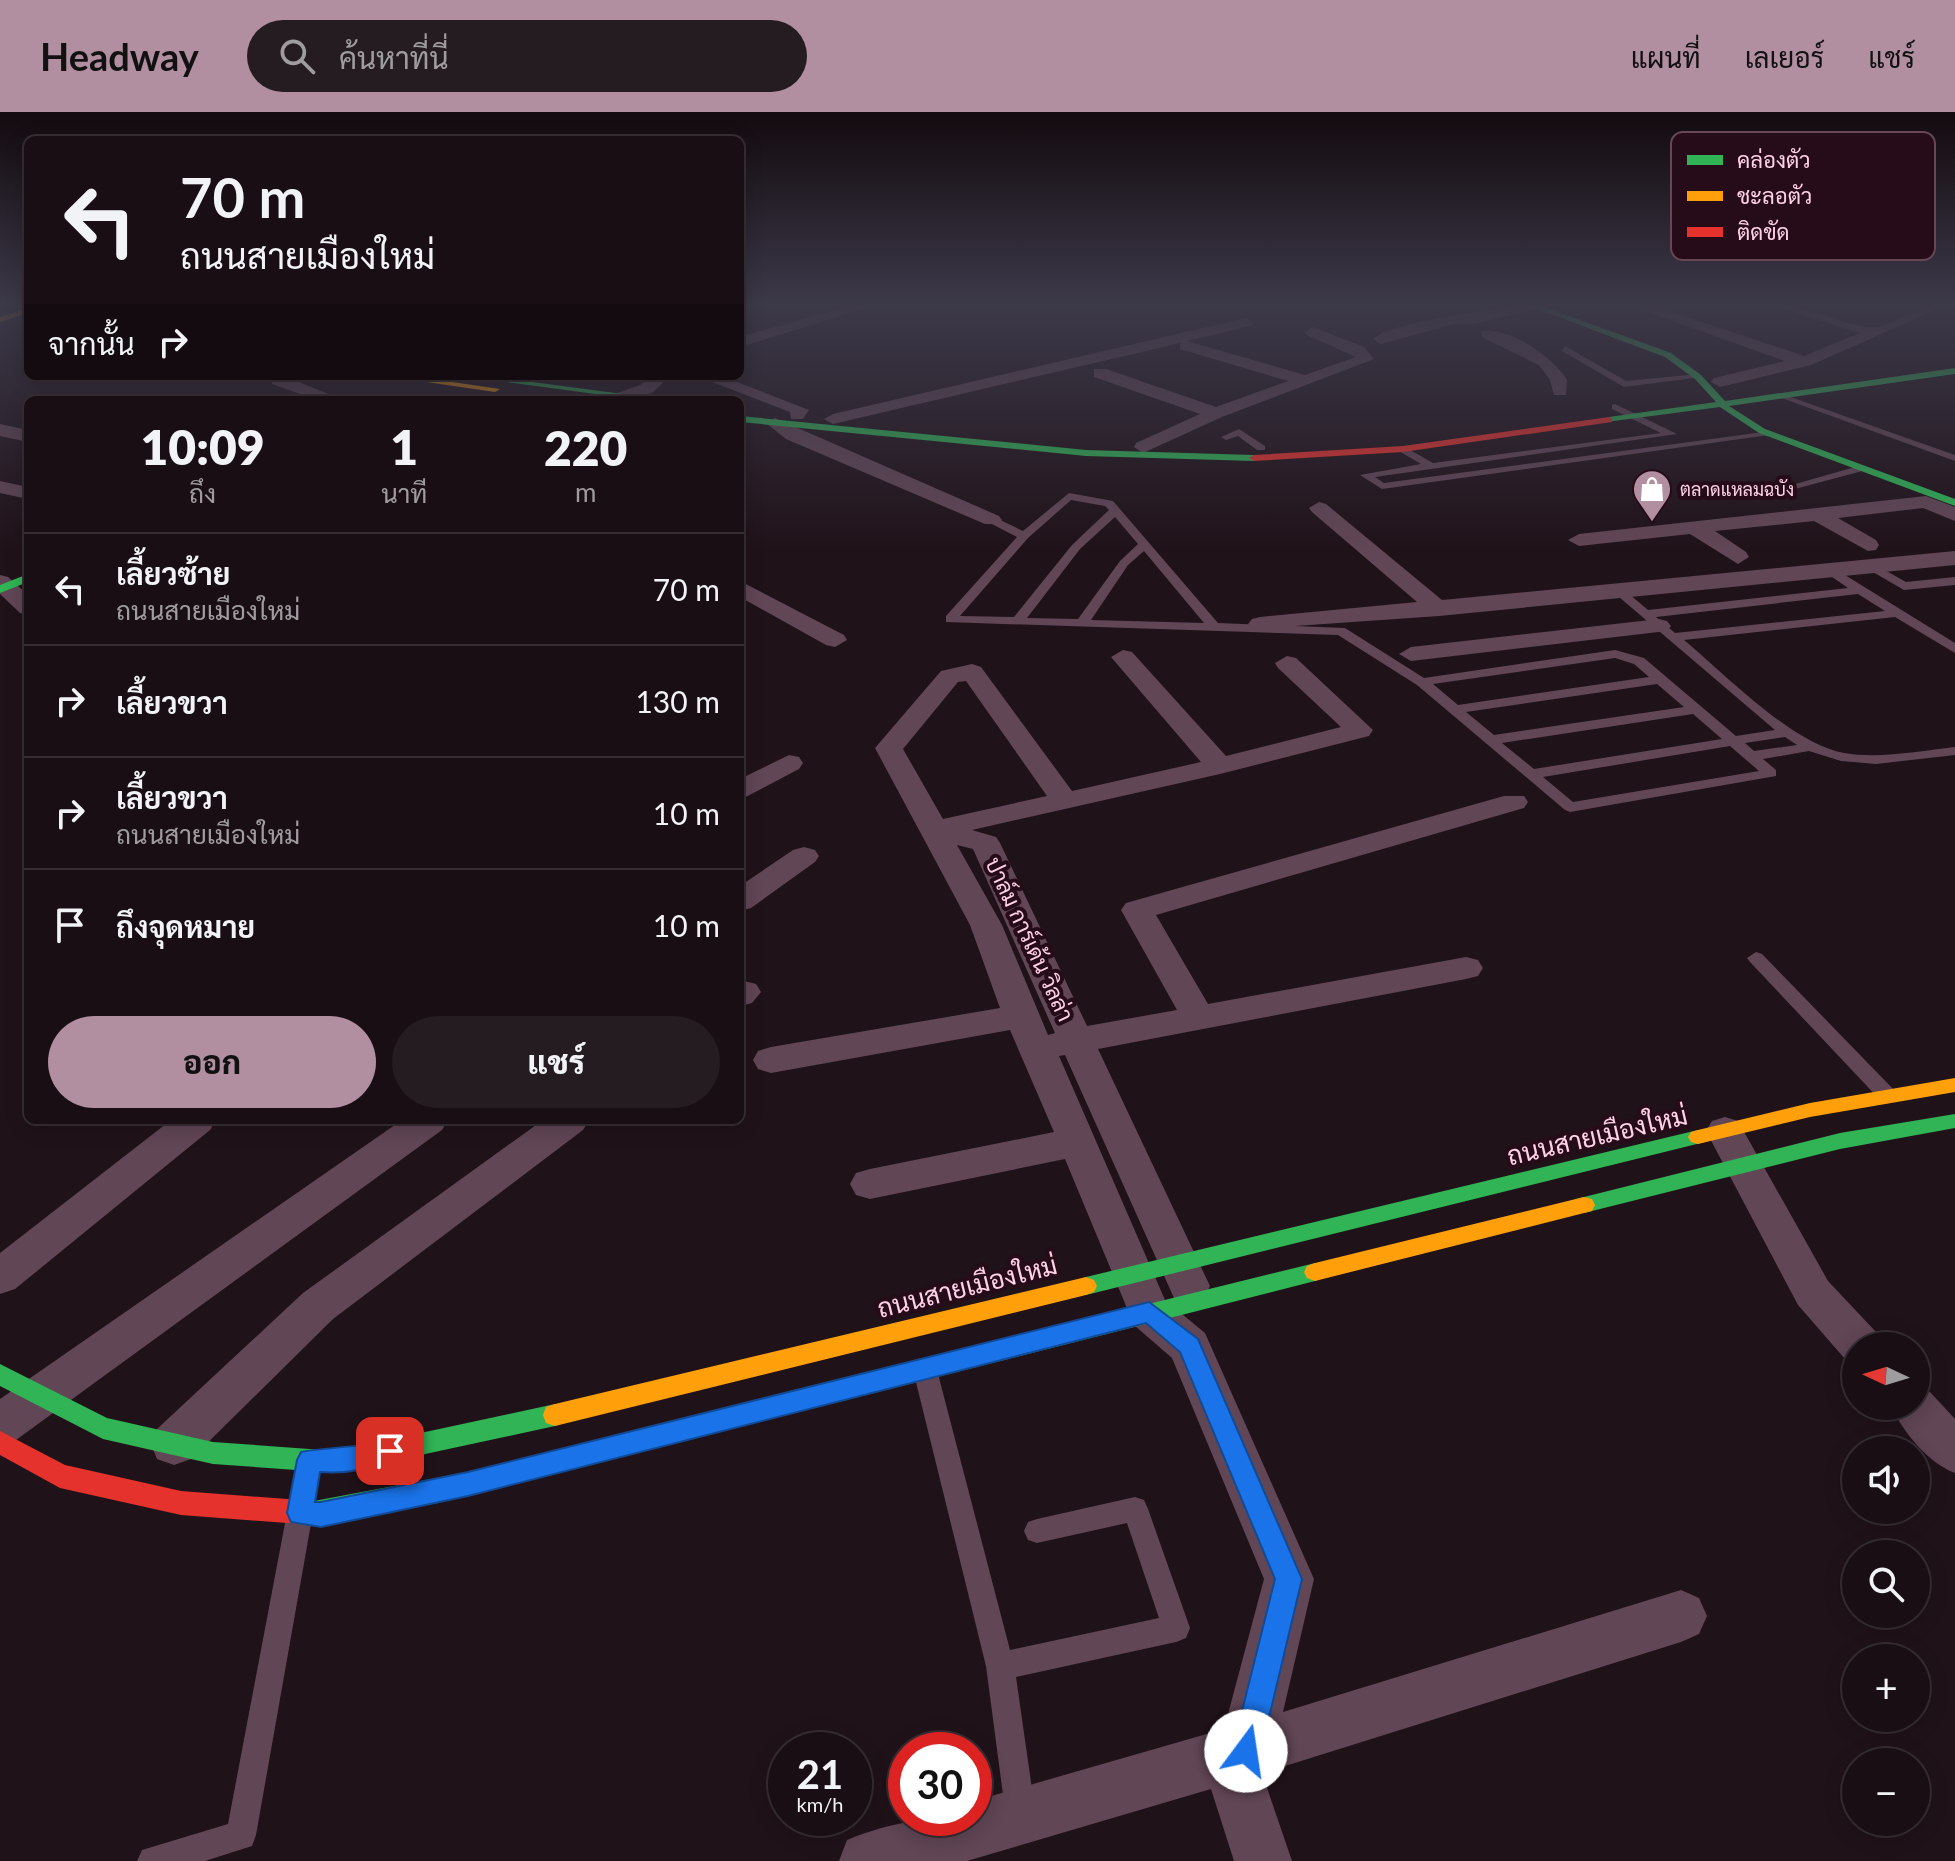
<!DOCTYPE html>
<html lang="th">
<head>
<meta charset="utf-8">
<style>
  :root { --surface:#180e13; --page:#251c21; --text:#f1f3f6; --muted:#9f9ca0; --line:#362e33; --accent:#b18ea0 }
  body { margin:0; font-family:Lato,Sarabun,sans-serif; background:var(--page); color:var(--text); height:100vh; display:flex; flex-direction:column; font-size:30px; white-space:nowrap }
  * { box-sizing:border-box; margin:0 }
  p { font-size:26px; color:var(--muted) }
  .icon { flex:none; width:44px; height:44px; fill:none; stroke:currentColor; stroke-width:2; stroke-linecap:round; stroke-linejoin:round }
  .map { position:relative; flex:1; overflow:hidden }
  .panel { position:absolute; left:24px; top:284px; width:720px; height:728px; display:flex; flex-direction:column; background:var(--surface); border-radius:12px; box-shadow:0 4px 20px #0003,0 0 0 2px var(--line) }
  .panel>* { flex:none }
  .guide { position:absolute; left:24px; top:24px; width:720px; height:244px; border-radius:12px; box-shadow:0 4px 20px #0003,0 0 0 2px var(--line); background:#180e13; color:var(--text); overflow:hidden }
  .needle { width:52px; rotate:274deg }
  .tools { position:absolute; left:1842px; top:1220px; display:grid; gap:16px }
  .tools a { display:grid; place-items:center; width:88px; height:88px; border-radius:50%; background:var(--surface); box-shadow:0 4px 20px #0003,0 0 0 2px var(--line); font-size:40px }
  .speed { position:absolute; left:768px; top:1620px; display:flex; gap:16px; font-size:40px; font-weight:700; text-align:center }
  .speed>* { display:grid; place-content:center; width:104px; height:104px; border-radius:50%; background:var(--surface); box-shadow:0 4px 20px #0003,0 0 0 2px var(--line); line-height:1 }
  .speed small { font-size:20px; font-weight:400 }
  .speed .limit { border:12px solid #d22; background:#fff; color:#111 }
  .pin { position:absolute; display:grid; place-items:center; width:68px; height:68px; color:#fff; margin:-34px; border-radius:16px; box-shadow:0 4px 12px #0006 }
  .me { position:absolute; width:88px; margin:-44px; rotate:14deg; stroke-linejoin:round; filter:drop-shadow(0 0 6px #0008) }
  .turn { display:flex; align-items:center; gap:28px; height:168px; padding:0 24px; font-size:36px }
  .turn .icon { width:104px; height:104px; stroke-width:2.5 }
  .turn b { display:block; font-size:56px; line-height:68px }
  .then { display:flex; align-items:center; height:76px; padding:0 24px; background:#0003; gap:16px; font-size:30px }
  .eta { display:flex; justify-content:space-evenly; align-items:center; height:136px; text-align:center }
  .eta b { font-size:48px; font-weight:800; line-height:56px }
  .action { display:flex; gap:16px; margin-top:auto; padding:16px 24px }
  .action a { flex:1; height:92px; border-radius:48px; background:var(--accent); color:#111; font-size:32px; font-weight:800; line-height:92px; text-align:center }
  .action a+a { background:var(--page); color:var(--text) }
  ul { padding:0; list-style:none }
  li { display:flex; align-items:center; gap:24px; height:112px; padding:0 24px; border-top:2px solid var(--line) }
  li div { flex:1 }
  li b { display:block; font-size:30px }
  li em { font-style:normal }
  header { display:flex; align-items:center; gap:48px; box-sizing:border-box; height:112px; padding:0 40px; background:var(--accent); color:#111 }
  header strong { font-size:38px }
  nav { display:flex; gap:44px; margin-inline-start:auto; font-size:28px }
  .search { width:560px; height:72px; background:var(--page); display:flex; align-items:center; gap:20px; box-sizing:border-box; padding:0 28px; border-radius:44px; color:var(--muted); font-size:30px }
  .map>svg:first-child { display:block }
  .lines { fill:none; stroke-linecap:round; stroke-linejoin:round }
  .lane { fill:#614655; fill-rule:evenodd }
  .street { fill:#614655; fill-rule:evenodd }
  .fast { fill:#30b455; fill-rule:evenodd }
  .slow { fill:#ff9f0a; fill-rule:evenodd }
  .jam { fill:#e5322d; fill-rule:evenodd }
  .route { fill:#1a73e8; stroke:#114b97; stroke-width:2 }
  .labels { text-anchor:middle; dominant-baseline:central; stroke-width:8; stroke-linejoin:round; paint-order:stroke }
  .far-poi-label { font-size:18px; fill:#ffd1e8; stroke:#260c18; text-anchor:start }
  .street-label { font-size:22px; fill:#ffd1e8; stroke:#260c18 }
  .near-street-label { font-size:26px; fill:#ffd1e8; stroke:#260c18 }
  .key { fill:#260c18; stroke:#674756; stroke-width:2 }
  .key-label { font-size:22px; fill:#ffd1e8 }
</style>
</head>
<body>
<header>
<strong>Headway</strong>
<div class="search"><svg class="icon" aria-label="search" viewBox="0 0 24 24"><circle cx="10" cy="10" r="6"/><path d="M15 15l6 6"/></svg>ค้นหาที่นี่</div>
<nav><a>แผนที่</a><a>เลเยอร์</a><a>แชร์</a></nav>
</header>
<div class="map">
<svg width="1955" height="1749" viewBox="0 0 1955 1749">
  <rect width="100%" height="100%" fill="#201219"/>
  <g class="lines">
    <path class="lane" d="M1565,234l61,35 72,-7 4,3 -78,10 -62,-36z
      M1779,281l176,62v6l-176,-64z
      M1615,292l62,30 -302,43 9,6 387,-52 5,3 -394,55 -22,-14 61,-11 -22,-13 -1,-2 5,-3 30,17 228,-30 -49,-24v-4z
      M1239,317l26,17v4h-8l-19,-14 -12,4 -5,-3z
      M1862,353l5,3 -1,2 -90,24 -5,-3z
      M1069,381l44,8 105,122 127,5 79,50 191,-28 29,8 92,78 39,-6 -163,-139 10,-3 26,22 200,-22 -26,-18 10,-3 123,76v10l-60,-36 -211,23c41,34 108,104 160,113 36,6 75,-2 111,-6v8l-79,9 -35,-3 -32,-10 -46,8 13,11v6l-206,36 -5,-2 -148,-125 -79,-50 -392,-13v-6l71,-79 -29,-15v-4h8l27,13zM1071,388l34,6 4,4 -37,35 -58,72 -54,-1 68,-78zM1115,405l23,27 -18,17 -42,58 -51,-1 53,-69zM1144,439l60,72 -113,-3 37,-55zM1858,482l27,17 -210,22 -19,-16zM1615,546l19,6 15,13 -191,28 -25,-21zM1657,572l27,23 -190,28 -28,-23zM1693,602l29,25 -188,30 -32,-26zM1785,625l12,8 -43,6 -9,-8zM1730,634l29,25 -186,31 -30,-25z
      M1866,452h8l32,18 49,-5v8l-51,5 -38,-22z
      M1756,840l6,2 134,138 3,5 -3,5h-14l-132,-140 -3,-4z
      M925,1248l8,3 4,7 73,280 149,-32 -32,-95 -90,20 -9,-3 -4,-9 4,-9 9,-3 98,-22 9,3 4,9 42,119 -4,10 -10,4 -160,35 19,133 -4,11 -11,4 -11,-4 -4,-11 -19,-144 -73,-296 4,-7z
      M299,1394l9,3 4,9 -56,317 -4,11 -47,15h-68l5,-11 86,-26 58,-306 4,-9z"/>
    <path class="street" d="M854,192h25l-139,43v-10z
      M1526,192l17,3 -69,17h-21l-72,20 -8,-5c22,-19 120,-28 153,-35z
      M1625,192h23l156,52 56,-23 -92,-29c40,0 70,21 104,23 17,1 47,-23 77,-23l-138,61 -91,22 -9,-5 3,-4 71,-17z
      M1246,206l8,5 -3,3 -64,15 118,34 51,-18 -49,-22 -2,-3 8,-5 51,20 10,12 -152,58 -79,36 -9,-6 2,-4 64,-29 -106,-37v-8h12l110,38 72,-26 -108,-32v-6l-347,81 -9,-5 9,-5z
      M1482,219c27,-5 72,27 85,49l-1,15h-12l-4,-15 -11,-15 -57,-28z
      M272,264h12l59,24h-26l-45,-16z
      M652,264h18l-18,17 -30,7 -10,-5 28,-10z
      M697,264h24l88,34 -6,9h-12l-1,-7z
      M775,306l224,98 3,4 -3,4h-14l-199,-85 -20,-16z
      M0,312l28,6v12l-28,-6z
      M0,369l28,6v12l-28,-6z
      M1926,384l29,11v14l-32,-13 -85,10 38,22 3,5 -3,5 -8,1 -54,-30 -99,10 31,21 3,5 -11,7 -48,-30 -111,12 -11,-6 11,-6z
      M1319,390l7,2 116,96 513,-49v14l-516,51 -187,13 -4,-5 4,-5 8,-2 157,-15 -105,-90 -3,-4z
      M0,463l8,2 20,18v20l-8,-2 -20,-19z
      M740,469l104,54 3,5 -12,7 -9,-2 -86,-48z
      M1659,507l8,2 4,5 -4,5 -256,30 -12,-7 12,-7z
      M1123,538l9,2 94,104 115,-29 -63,-59 -3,-5 12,-7 9,2 77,72 -4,6 -149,38 -248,56 24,7 4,6 87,183 90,-16 -56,-100 5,-7 378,-107h20l4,6 -4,6 -368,107 52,89 258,-47 12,3 5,8 -5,8 -12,3 -368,70 112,237 -6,12 -15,5 -15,-5 -109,-243 -6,1 106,244 40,33 109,246 -31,133 398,-122 18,8 8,18 -8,18 -18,8 -412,129 -3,14 26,76h-58l-23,-72 -244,72h-128l8,-21c47,-19 77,-22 127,-22v-17l250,-72 40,-150 -92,-221 -38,-33 -69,-166 -195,40 -14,-4 -6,-11 6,-11 14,-4 184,-37 -44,-102 -239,43 -13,-4 -5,-9 5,-9 13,-4 229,-39 -30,-83 -95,-177 66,-77 31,-7 9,3 91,124 129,-29 -90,-105zM966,569l81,115 -104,23 -40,-70 55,-67zM957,733l16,4 82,184 -7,2 -46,-110z
      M789,643l10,2 4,6 -4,6 -59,31v-21z
      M804,735l11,3 4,6 -4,6 -64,46 -11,3v-25l53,-36z
      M744,869l12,3 5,8 -9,11 -12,3v-24z
      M1725,1005l13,4 90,160 49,52 6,13h-27v17l-11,-4 -47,-54 -92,-174 6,-10z
      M171,1008h45l-6,10 -195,159 -15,5v-41z
      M402,1008h46l-6,10 -426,310 -16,6v-47z
      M543,1008h46l-6,10 -250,189 -142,140 -17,6 -17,-6 -6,-15 6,-15 146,-136z
      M1916,1275l14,5 25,27v54c-27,-10 -52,-41 -64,-67h25z"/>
    <path class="fast" d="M1524,192h12l135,49 30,22 24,26 230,-33v6l-226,32 36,23 190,70v7l-196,-73 -39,-26 -114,15v-4l3,-1 107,-15 -21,-23 -30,-22z
      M462,264h26l180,24h-28z
      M740,304l346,34 168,5 5,3 -5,3 -168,-5 -346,-34z
      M28,462v8l-28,11v-8z
      M1955,1002v14l-115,21 -256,64 -8,-2 -3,-6 3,-6 264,-66z
      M1698,1018l7,2 3,5 -3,5 -619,153 -8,-3 -3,-6 3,-6 8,-3z
      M1315,1151l8,3 3,6 -3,6 -8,3 -847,215 -154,29 -9,-3 -4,-9 4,-9 9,-3 154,-29z
      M0,1252l107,54 106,24 124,9 218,-47 9,3 3,8 -3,8 -9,3 -218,47 -124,-9 -110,-25 -103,-53z"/>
    <path class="slow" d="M28,196v5l-28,9v-5z
      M385,264h26l89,13 -5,3z
      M1955,966v14l-145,25 -112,27 -7,-2 -3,-5 3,-5 7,-2 112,-27z
      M1584,1085l8,2 3,6 -3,6 -277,70 -8,-3 -3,-6 3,-6 8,-3z
      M1086,1165l8,3 3,6 -3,6 -8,3 -531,131 -9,-3 -3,-8 3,-8 9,-3z"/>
    <path class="jam" d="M1609,305l3,1v4l-209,30 -149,9 -5,-3 5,-3 149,-9z
      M0,1319l65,34 116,26 133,10 9,3 4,9 -4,9 -9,3 -133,-10 -121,-27 -60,-33z"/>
  </g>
  <linearGradient id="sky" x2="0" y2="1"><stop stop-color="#120a0e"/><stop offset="0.44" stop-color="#3c3949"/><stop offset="1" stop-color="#3c3949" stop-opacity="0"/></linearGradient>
  <rect width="1955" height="437" fill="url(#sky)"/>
  <path class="route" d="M1149,1190l49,37 104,240 -41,172 -4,11 -11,4 -10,-4 -4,-11 43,-172 -95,-227 -34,-29 -678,173 -147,31 -30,-5 -4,-9 10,-53 4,-8c6,-2 93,-10 98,-9l3,8 -3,8c-24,9 -53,15 -79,13l-5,30h6l147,-30z"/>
  <defs>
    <symbol id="shop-pin" viewBox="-11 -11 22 30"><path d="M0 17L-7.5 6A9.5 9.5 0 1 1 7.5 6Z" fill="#b18ea0" stroke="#260c18"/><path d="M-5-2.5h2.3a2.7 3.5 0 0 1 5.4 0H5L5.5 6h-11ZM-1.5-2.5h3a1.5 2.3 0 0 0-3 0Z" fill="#fff"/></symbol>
  </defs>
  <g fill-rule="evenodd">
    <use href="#shop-pin" x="1630" y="355" width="44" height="60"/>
  </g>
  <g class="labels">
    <g class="far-poi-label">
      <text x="1680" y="377">ตลาดแหลมฉบัง</text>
    </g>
    <g class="street-label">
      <text transform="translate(1030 827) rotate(65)">ปาล์ม การ์เด้น วิลล่า</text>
    </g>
    <g class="near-street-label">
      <text transform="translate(1597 1023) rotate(-13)">ถนนสายเมืองใหม่</text>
      <text transform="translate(967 1174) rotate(-14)">ถนนสายเมืองใหม่</text>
    </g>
  </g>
  <rect x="1671" y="20" width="264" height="128" rx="12" class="key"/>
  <rect x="1687" y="43" width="36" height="10" fill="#30b455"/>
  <rect x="1687" y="79" width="36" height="10" fill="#ff9f0a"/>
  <rect x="1687" y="115" width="36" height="10" fill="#e5322d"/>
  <g class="key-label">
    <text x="1737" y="56">คล่องตัว</text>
    <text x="1737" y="92">ชะลอตัว</text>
    <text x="1737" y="128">ติดขัด</text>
  </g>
</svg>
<div class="tools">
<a><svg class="needle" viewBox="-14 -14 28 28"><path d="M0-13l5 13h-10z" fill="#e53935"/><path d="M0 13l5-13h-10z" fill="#9f9ca0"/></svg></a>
<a><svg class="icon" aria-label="sound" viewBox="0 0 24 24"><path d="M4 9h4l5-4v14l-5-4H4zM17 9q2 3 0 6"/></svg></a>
<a><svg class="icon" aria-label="search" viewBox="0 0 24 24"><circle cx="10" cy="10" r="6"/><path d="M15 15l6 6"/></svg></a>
<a>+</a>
<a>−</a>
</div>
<div class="speed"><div>21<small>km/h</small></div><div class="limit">30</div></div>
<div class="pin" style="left:390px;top:1339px;background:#d93025"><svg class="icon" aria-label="arrive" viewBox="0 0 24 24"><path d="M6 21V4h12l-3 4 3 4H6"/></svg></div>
<svg class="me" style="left:1246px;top:1639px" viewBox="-20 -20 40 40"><circle r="19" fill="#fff"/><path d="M0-13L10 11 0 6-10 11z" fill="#1a73e8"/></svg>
<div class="guide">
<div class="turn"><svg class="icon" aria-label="left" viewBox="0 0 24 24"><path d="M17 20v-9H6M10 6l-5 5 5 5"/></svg><div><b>70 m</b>ถนนสายเมืองใหม่</div></div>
<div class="then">จากนั้น<svg class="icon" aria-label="right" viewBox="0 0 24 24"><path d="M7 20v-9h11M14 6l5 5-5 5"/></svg></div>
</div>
<section class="panel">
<div class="eta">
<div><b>10:09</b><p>ถึง</p></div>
<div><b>1</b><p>นาที</p></div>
<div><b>220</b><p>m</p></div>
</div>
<ul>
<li><svg class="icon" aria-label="left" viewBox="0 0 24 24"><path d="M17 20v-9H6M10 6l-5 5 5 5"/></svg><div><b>เลี้ยวซ้าย</b><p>ถนนสายเมืองใหม่</p></div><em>70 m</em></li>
<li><svg class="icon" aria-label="right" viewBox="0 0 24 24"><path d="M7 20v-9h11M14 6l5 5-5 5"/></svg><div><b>เลี้ยวขวา</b></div><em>130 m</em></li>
<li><svg class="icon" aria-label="right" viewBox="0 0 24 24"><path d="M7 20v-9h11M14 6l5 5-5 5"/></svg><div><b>เลี้ยวขวา</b><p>ถนนสายเมืองใหม่</p></div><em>10 m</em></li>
<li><svg class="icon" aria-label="arrive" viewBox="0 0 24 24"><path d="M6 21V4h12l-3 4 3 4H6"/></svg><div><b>ถึงจุดหมาย</b></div><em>10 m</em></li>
</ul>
<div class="action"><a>ออก</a><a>แชร์</a></div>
</section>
</div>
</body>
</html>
